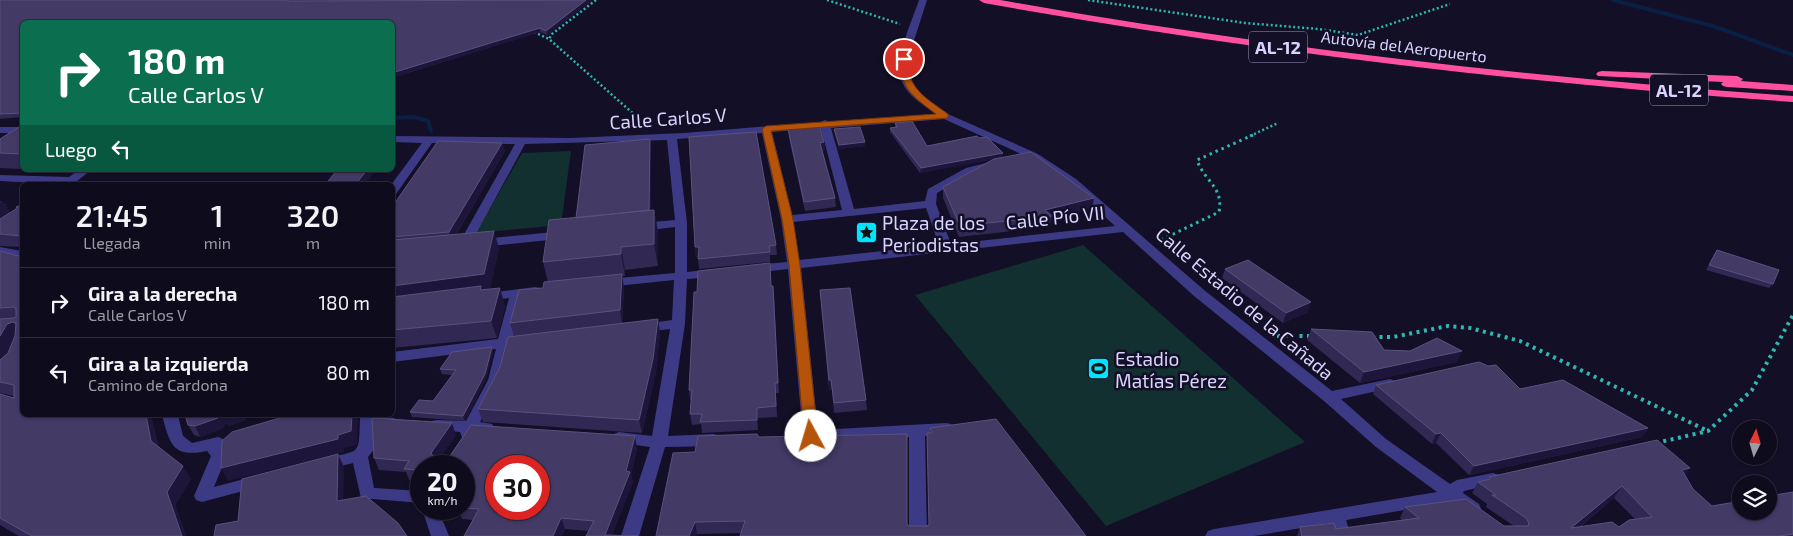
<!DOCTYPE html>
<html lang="es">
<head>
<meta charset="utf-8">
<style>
  :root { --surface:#0e0b1c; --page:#1c1929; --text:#f1f3f6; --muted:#9b9ba3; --line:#2e2b3b }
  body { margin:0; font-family:"Exo 2",sans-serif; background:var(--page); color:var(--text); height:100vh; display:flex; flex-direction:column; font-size:19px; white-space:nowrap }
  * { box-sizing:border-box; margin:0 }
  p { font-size:16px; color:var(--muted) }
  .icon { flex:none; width:28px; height:28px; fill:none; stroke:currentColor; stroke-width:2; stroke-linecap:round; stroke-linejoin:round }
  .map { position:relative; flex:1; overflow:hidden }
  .sheet { position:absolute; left:20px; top:182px; width:375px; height:235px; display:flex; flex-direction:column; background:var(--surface); border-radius:8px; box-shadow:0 1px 4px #0004,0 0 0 1px var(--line) }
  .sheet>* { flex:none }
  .top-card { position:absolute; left:20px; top:20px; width:375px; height:152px; border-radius:8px; box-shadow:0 1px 4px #0004,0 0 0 1px var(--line); background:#0b6e4f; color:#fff; overflow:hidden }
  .needle { width:32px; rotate:5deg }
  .buttons { position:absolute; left:1732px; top:420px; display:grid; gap:10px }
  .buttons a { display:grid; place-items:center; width:45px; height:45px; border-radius:50%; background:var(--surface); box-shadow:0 1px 4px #0004,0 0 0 1px var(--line); font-size:25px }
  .speed { position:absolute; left:410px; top:455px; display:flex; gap:10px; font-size:25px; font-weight:700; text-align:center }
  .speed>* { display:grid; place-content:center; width:65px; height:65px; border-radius:50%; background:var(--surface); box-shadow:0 1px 4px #0004,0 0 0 1px var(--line); line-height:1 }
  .speed small { font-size:12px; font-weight:400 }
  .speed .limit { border:8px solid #d22; background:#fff; color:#111 }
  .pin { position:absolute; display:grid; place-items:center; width:42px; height:42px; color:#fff; margin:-21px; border:2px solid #fff; border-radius:50%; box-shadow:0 1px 5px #0007 }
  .me { position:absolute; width:55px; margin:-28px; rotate:354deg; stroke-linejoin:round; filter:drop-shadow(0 0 4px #0008) }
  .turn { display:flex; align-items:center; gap:18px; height:105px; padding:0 25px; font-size:22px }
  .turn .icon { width:65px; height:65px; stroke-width:2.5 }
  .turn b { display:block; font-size:35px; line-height:42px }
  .then { display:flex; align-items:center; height:48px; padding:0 25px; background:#0003; gap:10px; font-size:19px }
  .eta { display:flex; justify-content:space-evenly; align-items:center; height:85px; text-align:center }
  .eta b { font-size:30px; font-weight:600; line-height:35px }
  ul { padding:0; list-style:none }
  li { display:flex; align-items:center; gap:15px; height:70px; padding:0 25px; border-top:1px solid var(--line) }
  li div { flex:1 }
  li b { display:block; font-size:19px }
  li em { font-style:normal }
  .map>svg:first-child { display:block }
  .green { fill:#12302f }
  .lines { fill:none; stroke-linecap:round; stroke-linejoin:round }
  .stream { stroke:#0a1f44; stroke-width:4 }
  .path-far2 { stroke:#2fb8b0; stroke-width:2.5; stroke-dasharray:2 2.5; stroke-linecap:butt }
  .path-far1 { stroke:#2fb8b0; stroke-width:3; stroke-dasharray:2.5 4; stroke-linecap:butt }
  .path { stroke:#2fb8b0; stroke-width:4; stroke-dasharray:3 4.5; stroke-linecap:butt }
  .minor { fill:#3d3a85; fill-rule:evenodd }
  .highway { fill:#ff4fa3; fill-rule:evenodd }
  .wall { fill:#312854; fill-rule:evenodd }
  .shaded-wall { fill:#1d163a }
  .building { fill:#433a66; stroke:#5a527e; fill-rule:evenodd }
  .route { fill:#b45309; stroke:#753606 }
  .labels { text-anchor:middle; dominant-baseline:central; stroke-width:5; stroke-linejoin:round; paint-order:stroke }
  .far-street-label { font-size:16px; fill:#d9d4ff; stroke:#130f26 }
  .shield { fill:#130f26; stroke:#9e99be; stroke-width:1 }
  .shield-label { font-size:18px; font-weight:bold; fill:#d9d4ff }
  .street-label { font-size:19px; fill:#d9d4ff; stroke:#130f26 }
  .poi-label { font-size:19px; fill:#d9d4ff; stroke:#130f26; text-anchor:start }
</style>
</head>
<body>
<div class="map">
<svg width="1793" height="536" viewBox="0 0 1793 536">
  <rect width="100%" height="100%" fill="#130f26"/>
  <path class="green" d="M571,151l-10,74 -85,8 46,-80z
    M1083,245l222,197 -199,84 -191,-231z"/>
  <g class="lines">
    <path class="stream" d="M1613,0l100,26 80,29
      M392,118l22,-1 14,4 3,10"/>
    <path class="path-far2" d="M596,0l-44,34 -3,5 88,78 5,8
      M827,0l73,24
      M1088,0l157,23 74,6 39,6 92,-31
      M534,32l15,7
      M1250,136l28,-13"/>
    <path class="path-far1" d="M1161,240l58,-28c5,-25 -15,-31 -22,-52l56,-25"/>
    <path class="path" d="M1277,336h34
      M1372,337h21l55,-11 22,2 50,13 188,90
      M1656,443l52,-12 44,-41 41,-75"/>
    <path class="minor" d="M919,0h8l-19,59 1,13 2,10 12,14 25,18 90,40 38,25 128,111 128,101 58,-12 5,2 2,3 -2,3 -54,12 45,40 64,45 7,-4 36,-7 6,2 2,4 -2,4 -35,8 -1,2 16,11 2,5 -2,5c-11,3 -19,-6 -28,-12l-105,18 5,16h-18l-3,-13 -76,13h-49l3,-5 6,-2 223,-37 -61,-45 -52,-46 -130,-105 -71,-64 -322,36 17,162 128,-7 5,1 3,4 -3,4 -26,4 2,100h-18v-99l-98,5 -5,-2 -3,-4 -15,-167 -34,4 -6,-4 6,-4 33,-3 -6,-43 -19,-86 -85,6 10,84v49l27,-3 6,4 -6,4 -27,2 -2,45 -17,112 46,-2 5,2 3,4 -3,4 -5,2 -49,1 -26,89h-18l29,-89 -36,-5 -3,-4 3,-4 5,-2 33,4 18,-107 -27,3 -5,-1 -2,-3 2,-3 34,-5 2,-40 -67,7 -6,-4 6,-4 68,-6v-46l-34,4 -6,-4 6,-4 34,-3 -8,-80 -142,4 -55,101 -6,4 -6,-4 57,-101 -83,-1 -36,51 -4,1 -1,-10 31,-42 -30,-1v-6l179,2 113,-5 136,-11 5,-2 4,2 106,-8c-11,-9 -27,-18 -33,-32 -9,-23 10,-60 17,-82zM944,119l86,39 38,25 47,43 -164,18 -15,-40 1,-11 37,-21 24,-6 1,-2 -1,-2 -4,-1 -28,7 -38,21 -3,12 -71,8 -23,-81zM821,128l21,82 -50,5 -20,-83zM926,208l13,37 -140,15 -6,-38z
      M0,127h22v6h-22z
      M79,170h12l-19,15 -72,-4v-6l69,2z
      M564,231l6,4 -2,3 -86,9 -6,-4 6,-4z
      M0,247l22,4v8l-22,-4z
      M535,287l5,1 1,3 -1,3 -17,2 -10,42h13l2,3 -2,3 -16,3 -8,33 -22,42 12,2 3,4 -3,4 -17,1 -3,4 -5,2 -5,-2 -2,-5 -28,-3 -3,-4 3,-4 5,-1 29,1 22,-41 8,-31 -104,13v-10l106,-13 11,-41 -23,3 -6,-4 1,-3z
      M162,415h16l5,21 9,7 26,-6 5,2 3,4 -4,5 5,7 -13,32 42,-11 6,2 2,4 -2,4 -60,16 -6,-2 -2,-4 17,-40 -4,-5c-34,7 -37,-6 -45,-36z
      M360,415l34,3 3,4 -3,4 -19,1v21l-7,9 6,31 47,3v12l-60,-5 -8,-35 -27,7 -6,-2 -2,-4 2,-4c40,-12 39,1 40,-45z
      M422,509h16l11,27h-18z"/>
    <path class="highway" d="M979,0h21c263,47 527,77 793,96v6c-272,-19 -540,-51 -809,-99z
      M1602,71l135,5 6,3 -2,2 52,4v6l-66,-4 -4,-1 -2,-2 2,-2 -125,-6 -2,-2 2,-2z"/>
  </g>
  <path class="wall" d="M0,0h592l-45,35 -7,-3 -148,46v-56h-370v95l-22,2z
    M895,123l32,23 52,-8 24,15v5l89,51 -41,10 -1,8 -91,10 -16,-39v-11l51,-28 -74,14 -30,-41v-4l5,-1z
    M22,125v44l-22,-1v-29z
    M788,129l36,13 1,9h-3l13,47 1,9 -31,4 -16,-73z
    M834,129l31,17 -26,3 -4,-15z
    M502,143l3,8 -49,84 43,13 -9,41 15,17 -8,32 -105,10v-141z
    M651,148v62h3l4,21v35l-33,4v6h-3l2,12 -2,35 36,-4 2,13 -4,40 -14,61 -159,-11 -5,-13 22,-42 14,-31 -4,-13 38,-41 -5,-20 33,-44z
    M0,201h2l8,12 12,-6v40l-22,-1z
    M776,245l1,10h-7v7l-71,7 -1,-13 -2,1 -1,-10z
    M1717,250l56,34 -4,4 -63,-18z
    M0,251l22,6v158h129l7,31 33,33 -16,26 11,31h-167l-19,-11v-131l14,4v-2l-14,-3zM15,337l-7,16 -3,3z
    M770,263l1,23 3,10 5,97h-3l1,24 -19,1v12l-56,3 -1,-9 -9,1 -2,-11 1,-14h-1l-1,-10z
    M1225,269l83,43 -25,11 -61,-45z
    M820,290l46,110 1,10 -33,3 -2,-23h-3z
    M1311,329l73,21 73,12 -97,21 -53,-43z
    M492,347l1,5 -7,27 -21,42 -53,-4 -2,-5 23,-11 19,-26 -10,-1 -2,-5z
    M1376,385l144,4 128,39 -6,9 -173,38 -33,-32 -4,1 -59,-50z
    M246,420l-18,6 -2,-3 -3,5 -23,9 -6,-2 -6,-10z
    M930,428l156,108 -345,-3 -44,1 -1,2h-40l39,-84 64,-15 148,87 2,2h18l2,-1 -2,-92h3z
    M456,435l-15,21 196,-8 -6,26 2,9 -47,53 3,-5 -24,-2 -3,7h-98l9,-16 -11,-1 -3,-9 -14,-1h19v-43h-43v15l-12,-1 -3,-8 -27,-2 -5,-12z
    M1685,475l8,14 19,17 81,-14v44h-496l3,-9 36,2 66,-9 -2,-2 5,-11 99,19h10l-28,-19 1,-3 -15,-11 6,-11 10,-3 1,-2zM1614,498l21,21 -16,8h-39z"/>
  <path class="shaded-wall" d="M586,0h6l-45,35 -1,-4z
    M540,28v4l-148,46v-5z
    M650,139l1,9v72l-2,-9z
    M824,142l1,9h-5v-8z
    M865,142v4l-26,3v-4z
    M502,143l3,8 -53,90 -3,-9z
    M1003,153v5l-83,15 1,-5z
    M367,170h9l-11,15h-10z
    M1094,198l-2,11 -41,10 1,-3 -7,-6z
    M2,201l2,3 1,-1 7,12 -12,8v-21z
    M654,210l4,21v35l-4,-22z
    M494,231l5,17 -9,43 -98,13v-18z
    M621,247l4,23v6l-4,-22z
    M695,247h4l1,9 -4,1z
    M622,274l2,14 -2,36 -2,-14z
    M500,288l5,18 -8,32 -6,-17z
    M1311,302l-3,10 -25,11 3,-10z
    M658,319l2,13 -4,40 -14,61 -3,-13z
    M13,322l9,12 -7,2 -11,23 -4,3v-26l7,-12z
    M492,347l1,5 -7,27 -21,42 -2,-5z
    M1462,351l-5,11 -97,21 4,-11z
    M829,380h2l1,10h-3z
    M757,408l1,10v12l-1,-10z
    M146,415h5l8,39 -8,-13z
    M220,415h24l2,5 -18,6 -2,-3 -3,5 -23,9 -5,-11z
    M352,415h6l-1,30 -13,3v4l-116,29 -7,-13 117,-33z
    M452,423l4,12 -21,30 -4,-12z
    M1648,428l-6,9 -173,38 5,-9z
    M1441,433l-5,10 -4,1 4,-10z
    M635,436l2,12 -6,26 2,9 -21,53 -7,-1 21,-64z
    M338,454l6,13 -1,47 -6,-13z
    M183,466l8,13 -16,26 11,31h-4l-15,-44z
    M1690,468l-8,12v-10z
    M1622,486l-8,12 -46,38 3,-8z
    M561,518l4,11 -3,7h-9z
    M695,522l2,12 -1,2h-7z"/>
  <path class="building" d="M0,0h288v1l298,-1 -40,31 -6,-3 -148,45v-51h-370v91l-22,1z
    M912,121l15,25 50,-10 2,2 8,-1 16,16 -82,15 -31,-40 7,-1 -2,-4z
    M22,125v29l-22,-1v-14z
    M820,127l4,15 -4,1 15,55 -31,4 -16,-73z
    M860,127l5,15 -26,3 -5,-16z
    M756,132l20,113 -7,1 1,6 -72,7 1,-12h-4l-6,-110z
    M650,139l-1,71 -73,8 9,-73z
    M438,141l64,2 -53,89 -57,5v-30z
    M1031,152l63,46 -49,12 7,6 -92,10 -17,-39 51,-28z
    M337,170h30l-12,15h-30z
    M17,206l5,1v29l-22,-2v-15l16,-10z
    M654,210v34l-33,3v7l-78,8 6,-42z
    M494,231l-10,43 -92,12v-46z
    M1717,250l62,20 -6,14 -64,-19z
    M0,251l22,6v158h124l5,26 32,25 -16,26 15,44h-150l-32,-18v-124l14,4v-13l-14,-3v-22l8,-7 7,-17 1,-13 -3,-1 -6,2 -7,12v-17l14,-1 2,-1v-8l-2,-2 -14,1z
    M1248,260l63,42 -25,11 -61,-44z
    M770,263l1,23h2l5,97h-3l1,23 -19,2v12l-57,2 2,-8h-12l2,-24h-3l5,-98h3l1,-21z
    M622,274l-2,36 -110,13 9,-33 24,-2 1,-6z
    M481,286l-1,4 20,-2 -9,33 -99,9v-33z
    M850,288l16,112 -32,3 -3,-23h-2l-9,-90z
    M658,319l-5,40 -14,61 -161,-11 22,-42 8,-30z
    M1311,329l61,3 12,18 26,1 27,-13 25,13 -98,21z
    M492,347l-7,27 -22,42 -53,-4 9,-12 14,1 23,-31 -16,-1 12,-17z
    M1479,362l9,4 8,-1 24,24 43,-9 85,48 -174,38 -33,-33 -5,1 -60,-49z
    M185,415h35l-2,3 -23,8 -7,-1z
    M290,415h62l-1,16 -13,4v4l-117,29 1,-27 10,-9z
    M372,418l80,5 -21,30 2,3h17l21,-31 164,11 -9,35 4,1 -25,63 33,1h-52l8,-15 -33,-3 -8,18h-89l15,-27 -15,-1v-42h-43v4l-17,-1 5,-8 -35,-3zM496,466h43v43h-43z
    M996,419l90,117h-346l5,-15 -50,1 -6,14h-33l17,-83 22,-1 3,-16 59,-2 2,3 148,-3v90l2,2h18l2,-2 -2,-91h5l-2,-5z
    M1657,440l33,28 -8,2 11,19 19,17 29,-5v10h28v-15l24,-4v42l-13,2h-478l-2,-9 34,-4 2,6 83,-11 -14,-11 61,-8 38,27h24l1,-3 -3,-5 -34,-23h4l-18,-13 12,-3 -1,-2zM1622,486l30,31 -23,3 -10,7 -7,-5 -41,6z
    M338,454l-1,47 29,-5 32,27 9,13h-193l2,-11 22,-4 4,-42z"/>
  <path class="route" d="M904,56l4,3c-1,30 18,39 40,55v4l-177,13 22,88 7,46 18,171 -2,4h-10l-2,-4 -15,-171 -7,-46 -20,-90 4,-3 170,-12c-21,-16 -37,-26 -36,-55z"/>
  <defs>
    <symbol id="sight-square" viewBox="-11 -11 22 22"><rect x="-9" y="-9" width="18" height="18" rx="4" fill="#00e5ff" stroke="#130f26"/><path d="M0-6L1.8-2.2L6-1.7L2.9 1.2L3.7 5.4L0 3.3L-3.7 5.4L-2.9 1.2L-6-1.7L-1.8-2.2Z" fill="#111"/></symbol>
    <symbol id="stadium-square" viewBox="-11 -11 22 22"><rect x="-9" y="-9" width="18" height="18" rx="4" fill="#00e5ff" stroke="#130f26"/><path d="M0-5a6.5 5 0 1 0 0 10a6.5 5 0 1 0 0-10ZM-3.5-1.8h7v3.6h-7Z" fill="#111"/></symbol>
  </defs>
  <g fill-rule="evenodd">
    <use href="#sight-square" x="854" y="220" width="25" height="25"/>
    <use href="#stadium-square" x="1086" y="356" width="25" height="25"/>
  </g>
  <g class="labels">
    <g class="far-street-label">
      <text transform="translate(1404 46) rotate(7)">Autovía del Aeropuerto</text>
    </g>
    <g class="shield">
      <rect x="1249" y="31.5" width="58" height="31" rx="4"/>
      <rect x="1650" y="74.5" width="58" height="31" rx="4"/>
    </g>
    <g class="shield-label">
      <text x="1278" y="47">AL-12</text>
      <text x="1679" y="90">AL-12</text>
    </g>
    <g class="street-label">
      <text transform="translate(668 118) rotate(-4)">Calle Carlos V</text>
      <text transform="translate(1055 217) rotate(-6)">Calle Pío VII</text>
      <text transform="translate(1245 303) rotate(40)">Calle Estadio de la Cañada</text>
    </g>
    <g class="poi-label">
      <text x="882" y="222">Plaza de los<tspan x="882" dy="22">Periodistas</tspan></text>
      <text x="1115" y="358">Estadio<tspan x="1115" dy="22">Matías Pérez</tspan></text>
    </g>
  </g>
</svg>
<div class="buttons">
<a><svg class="needle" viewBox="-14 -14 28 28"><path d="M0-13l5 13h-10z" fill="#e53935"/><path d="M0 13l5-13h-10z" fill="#9b9ba3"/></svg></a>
<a><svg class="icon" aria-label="layers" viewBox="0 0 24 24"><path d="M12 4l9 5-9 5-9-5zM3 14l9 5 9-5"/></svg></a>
</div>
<div class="speed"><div>20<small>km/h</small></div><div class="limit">30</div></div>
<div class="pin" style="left:904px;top:59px;background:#d93025"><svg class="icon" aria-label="arrive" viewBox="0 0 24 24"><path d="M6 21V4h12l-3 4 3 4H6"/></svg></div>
<svg class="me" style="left:811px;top:436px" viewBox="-20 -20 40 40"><circle r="19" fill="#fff"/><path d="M0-13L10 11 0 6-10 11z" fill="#b45309"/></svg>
<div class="top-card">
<div class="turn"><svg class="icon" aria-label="right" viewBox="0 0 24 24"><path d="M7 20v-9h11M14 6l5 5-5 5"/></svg><div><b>180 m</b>Calle Carlos V</div></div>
<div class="then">Luego<svg class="icon" aria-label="left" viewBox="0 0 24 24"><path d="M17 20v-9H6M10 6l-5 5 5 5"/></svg></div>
</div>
<section class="sheet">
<div class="eta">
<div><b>21:45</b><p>Llegada</p></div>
<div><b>1</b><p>min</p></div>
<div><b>320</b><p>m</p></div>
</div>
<ul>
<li><svg class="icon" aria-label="right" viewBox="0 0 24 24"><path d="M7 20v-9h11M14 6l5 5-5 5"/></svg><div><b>Gira a la derecha</b><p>Calle Carlos V</p></div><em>180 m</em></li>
<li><svg class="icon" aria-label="left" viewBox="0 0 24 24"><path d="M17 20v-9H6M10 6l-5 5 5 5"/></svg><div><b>Gira a la izquierda</b><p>Camino de Cardona</p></div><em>80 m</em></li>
</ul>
</section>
</div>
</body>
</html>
